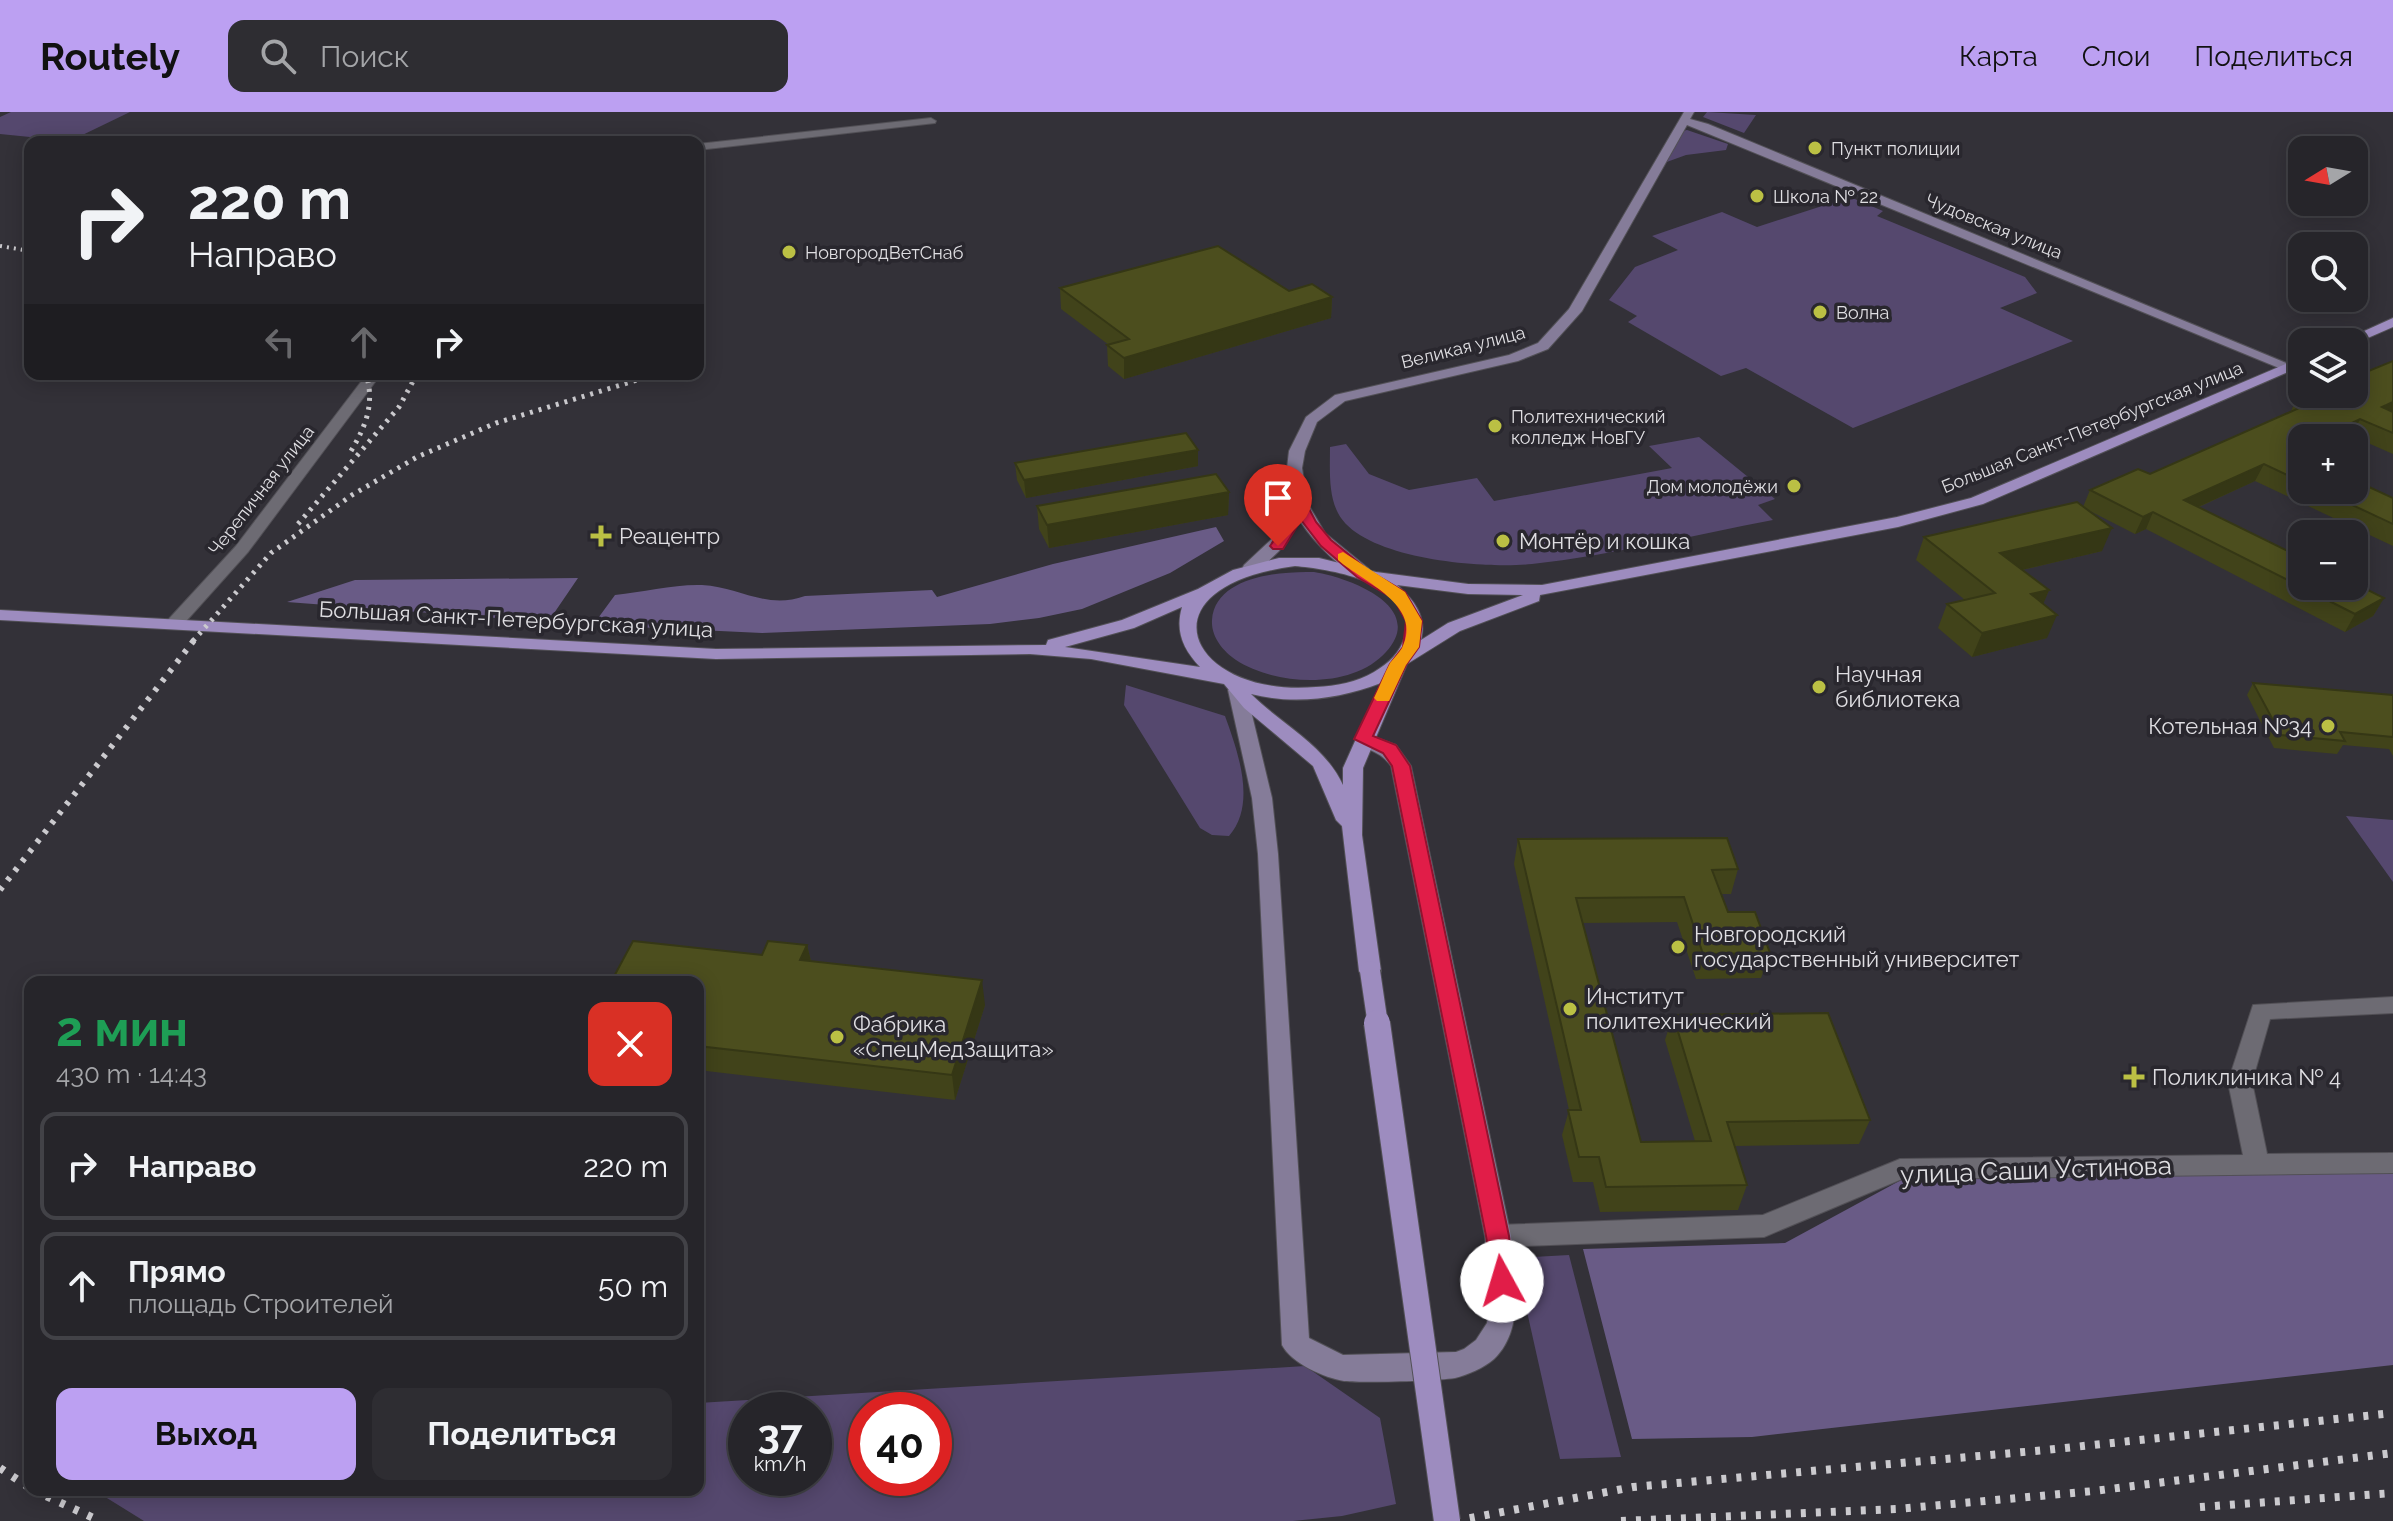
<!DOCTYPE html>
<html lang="ru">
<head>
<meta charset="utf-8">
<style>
  :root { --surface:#26252a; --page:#2e2d32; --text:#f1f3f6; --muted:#a4a5a8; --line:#424247; --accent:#bca0f2 }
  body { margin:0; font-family:Raleway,sans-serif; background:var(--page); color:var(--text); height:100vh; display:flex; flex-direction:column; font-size:30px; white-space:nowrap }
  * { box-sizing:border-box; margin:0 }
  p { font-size:26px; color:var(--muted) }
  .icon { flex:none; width:44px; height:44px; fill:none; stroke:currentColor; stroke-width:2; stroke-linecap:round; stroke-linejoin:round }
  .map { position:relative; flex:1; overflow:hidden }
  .side { position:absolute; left:24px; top:864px; width:680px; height:520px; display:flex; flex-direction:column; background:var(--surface); border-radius:16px; box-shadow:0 4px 20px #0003,0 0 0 2px var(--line) }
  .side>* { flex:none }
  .top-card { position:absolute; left:24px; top:24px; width:680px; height:244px; border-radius:16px; box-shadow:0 4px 20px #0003,0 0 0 2px var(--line); background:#26252a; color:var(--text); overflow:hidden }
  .needle { width:52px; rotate:259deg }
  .fabs { position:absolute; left:2288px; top:24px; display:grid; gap:16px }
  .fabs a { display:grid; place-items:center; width:80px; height:80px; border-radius:16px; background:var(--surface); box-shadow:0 4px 20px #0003,0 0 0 2px var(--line); font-size:40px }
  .speed { position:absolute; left:728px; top:1280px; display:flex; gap:16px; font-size:40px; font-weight:700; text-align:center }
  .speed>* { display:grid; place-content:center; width:104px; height:104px; border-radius:50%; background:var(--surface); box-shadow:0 4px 20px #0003,0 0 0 2px var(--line); line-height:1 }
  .speed small { font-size:20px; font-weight:400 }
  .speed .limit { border:12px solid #d22; background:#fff; color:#111 }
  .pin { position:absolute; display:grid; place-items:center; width:68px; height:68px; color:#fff; margin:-82px -34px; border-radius:50% 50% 50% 0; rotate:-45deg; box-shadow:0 0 8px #0007 }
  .pin .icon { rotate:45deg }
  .me { position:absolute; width:88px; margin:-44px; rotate:354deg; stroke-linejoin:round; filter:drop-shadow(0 0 6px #0008) }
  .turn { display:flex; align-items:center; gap:28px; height:168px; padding:0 32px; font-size:36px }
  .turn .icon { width:104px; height:104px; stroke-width:2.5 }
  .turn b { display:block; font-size:56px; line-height:68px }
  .lanes { display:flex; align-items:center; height:76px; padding:0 32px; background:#0003; justify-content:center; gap:40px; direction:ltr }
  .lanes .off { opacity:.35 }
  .round { display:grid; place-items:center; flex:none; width:84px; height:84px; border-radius:16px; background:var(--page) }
  .overview { display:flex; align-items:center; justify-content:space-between; height:136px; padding:0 32px }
  h1 { font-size:48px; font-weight:700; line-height:60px; color:#1e9e55 }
  .primary-button { display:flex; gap:16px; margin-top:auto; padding:16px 32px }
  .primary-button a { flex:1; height:92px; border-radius:16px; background:var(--accent); color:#111; font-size:32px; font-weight:700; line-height:92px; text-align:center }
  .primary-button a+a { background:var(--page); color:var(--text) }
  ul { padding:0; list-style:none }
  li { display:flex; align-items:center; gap:24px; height:108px; margin:0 16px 12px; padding:0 16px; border:4px solid var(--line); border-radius:16px }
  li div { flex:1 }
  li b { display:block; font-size:30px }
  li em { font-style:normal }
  header { display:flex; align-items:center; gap:48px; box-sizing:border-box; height:112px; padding:0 40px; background:var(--accent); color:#111 }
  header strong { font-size:38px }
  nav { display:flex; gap:44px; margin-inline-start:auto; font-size:28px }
  .search { width:560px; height:72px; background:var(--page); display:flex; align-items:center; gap:20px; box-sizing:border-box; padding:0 28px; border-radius:16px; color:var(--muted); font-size:30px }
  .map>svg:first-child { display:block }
  .green { fill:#55486e; fill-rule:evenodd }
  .forest { fill:#695b86 }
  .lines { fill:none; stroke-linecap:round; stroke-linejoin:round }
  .street-casing { stroke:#525056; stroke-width:2 }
  .secondary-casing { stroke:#525056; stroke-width:2 }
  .primary-casing { stroke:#525056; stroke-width:2 }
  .street { fill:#6d6b73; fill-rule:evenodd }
  .secondary { fill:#857c99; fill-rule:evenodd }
  .primary { fill:#9d8cbf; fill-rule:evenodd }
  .rail-far3 { stroke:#cbcace; stroke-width:4; stroke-dasharray:2 5; stroke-linecap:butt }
  .rail-far2 { stroke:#cbcace; stroke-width:5; stroke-dasharray:3 6; stroke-linecap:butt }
  .rail-far1 { stroke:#cbcace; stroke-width:6; stroke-dasharray:4 8; stroke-linecap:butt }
  .rail { stroke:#cbcace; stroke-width:8; stroke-dasharray:5 10; stroke-linecap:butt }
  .primary-bridge-far1-casing { stroke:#525056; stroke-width:22; stroke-linecap:butt }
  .primary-bridge-casing { stroke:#525056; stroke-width:28; stroke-linecap:butt }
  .primary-bridge-far1 { stroke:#9d8cbf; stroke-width:20 }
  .primary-bridge { stroke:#9d8cbf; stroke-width:26 }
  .wall { fill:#41431a }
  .shaded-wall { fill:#353715 }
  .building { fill:#4c4e1e; stroke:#353715; stroke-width:2 }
  .route { fill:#e11d48; stroke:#92132f; stroke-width:2 }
  .slow { fill:#f59e0b }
  .poi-dot { fill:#bbc044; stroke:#29272e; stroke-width:3 }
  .labels { text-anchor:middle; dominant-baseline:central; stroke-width:7; stroke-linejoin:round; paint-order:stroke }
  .far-poi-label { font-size:18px; fill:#dfdee2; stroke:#29272e; text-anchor:start }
  .far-street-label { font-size:18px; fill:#dfdee2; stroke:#29272e }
  .poi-label { font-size:22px; fill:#dfdee2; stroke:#29272e; text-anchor:start }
  .street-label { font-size:22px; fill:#dfdee2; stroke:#29272e }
  .near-street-label { font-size:26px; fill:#dfdee2; stroke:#29272e }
</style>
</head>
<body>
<header>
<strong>Routely</strong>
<div class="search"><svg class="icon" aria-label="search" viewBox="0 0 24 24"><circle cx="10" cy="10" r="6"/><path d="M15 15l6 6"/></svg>Поиск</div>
<nav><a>Карта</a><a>Слои</a><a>Поделиться</a></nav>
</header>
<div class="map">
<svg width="2393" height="1409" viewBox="0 0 2393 1409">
  <rect width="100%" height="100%" fill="#333138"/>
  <path class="green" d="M11,0h119l-60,29 -70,-7v-17z
    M1707,0l49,3 -12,18 -41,-16z
    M1687,18l41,14 -2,6 -40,5 -22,8 19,-32z
    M1850,85l33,14 -6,5 148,61 12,16 -37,15 73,33 -220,87 -107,-60 -25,8 -93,-54 9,-6 -28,-16 26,-33 43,-17 -26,-14 70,-24 35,15z
    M1699,325l76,62 -17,6 15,15c-79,15 -160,35 -241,44 -46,5 -170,-4 -194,-51 -10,-19 -8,-45 -8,-66l16,-3 23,30 40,16 68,-12 17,23 178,-33 -23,-22z
    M1314,460c33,5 114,34 72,80 -34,38 -110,34 -150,8 -13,-9 -25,-23 -24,-40 3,-44 69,-49 102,-48z
    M1126,573l99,31c13,36 32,88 4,120l-17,-1 -12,-7 -76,-123z
    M2346,704l47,4v62z
    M1569,1143l52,202 -61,2 -45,-201z
    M1305,1254l75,52 16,86 -54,12 -49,5h-1149l-50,-31h604v-87zM746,1298h68v68h-68zM866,1298h68v68h-68z"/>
  <path class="forest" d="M1216,415l8,14 -54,32 -88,36 -43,9 -49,6 -228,9 -169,-8 22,-30c28,-3 60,-11 87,-10 38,2 64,25 103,11l127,-6 5,7 116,-33z
    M578,466l-30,44 -261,-20 68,-22z
    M2393,1061v192l-641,72 -120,2 -49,-190 202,-6 118,-64z"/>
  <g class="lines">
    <defs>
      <path id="street" d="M931,6l5,3 -1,2 -237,27v-6z
        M367,262h14l-133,178 -69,77h-12l-3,-4 3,-4 69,-75z
        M2393,885v16l-123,6 -18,63 15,72 126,-1v20l-491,6 -138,58 -266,10 -9,-3 -4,-8 4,-8 9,-3 265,-10 137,-56 343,-4 -15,-73 25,-77z"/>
      <path id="secondary" d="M1684,0h10l-4,7 18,5 588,243 -12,3 -597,-245 -105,186 -34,38 -30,12 -173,40 -28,21 -12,29 -3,17 6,36 17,29 44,36 2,4 -2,4c-21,4 -58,-39 -69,-56l-21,30 -23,22h-12l-2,-4 2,-4 30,-28 18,-33 -5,-36 2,-17 17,-34 29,-22 174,-40 29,-12 31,-34z
        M1237,572l9,6 26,108 6,56 31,484 34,17 113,-3 8,-3 12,-9 11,-17 3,-22 -5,-65 -94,-470c-12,-17 -25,-14 -37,-27l9,-6 33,12 15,21 100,470c3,40 15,92 -17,123 -10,9 -27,16 -39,19 -21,3 -89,5 -111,3 -19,-3 -53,-18 -62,-36l-24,-491 -6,-56 -24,-108z"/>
      <path id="primary" d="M2393,206v9l-39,17 -14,-2z
        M2302,245v9l-319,138 -85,23 -358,68 -1,6 -79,30 -53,33 -44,104 -1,67 19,136 -3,6h-16l-3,-6 -17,-145 -6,-6 -23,-54 -69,-58 -20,-24 -133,-25 -61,-5 -314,5 -716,-39v-10l716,39 330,-4 2,-5 74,-20 76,-31 35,-19 46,-12h40l57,14 92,12 74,1 355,-68 74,-19zM1295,454c35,3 123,17 110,70 -5,17 -16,27 -31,36 -17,10 -38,14 -58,15 -127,11 -180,-100 -21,-121zM1397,473l71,9 55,1 -75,28 -27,17c6,-24 -7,-40 -24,-55zM1182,495c-7,24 1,42 18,60l-135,-20 69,-19zM1381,571l-38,85v17c-20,-42 -61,-60 -92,-91 43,11 88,5 130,-11z"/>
    </defs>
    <use href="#street" class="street-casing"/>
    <use href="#secondary" class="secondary-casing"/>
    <use href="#primary" class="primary-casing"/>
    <use href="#street" class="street"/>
    <use href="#secondary" class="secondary"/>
    <use href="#primary" class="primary"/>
    <path class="rail-far3" d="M0,134l30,5"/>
    <path class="rail-far2" d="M351,339c15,-25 24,-48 15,-77
      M298,412l101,-117 18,-33
      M193,529l78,-88 81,-58 65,-38 79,-34 161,-49"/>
    <path class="rail-far1" d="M0,778l195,-251"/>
    <path class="rail" d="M0,1356l30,20
      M33,1378l67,31
      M2200,1395l193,-14
      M1455,1409l178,-34 413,-37 347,-37
      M1621,1409l276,-12 197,-18 299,-38"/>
    <defs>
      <path id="primary-bridge-far1" d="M1370,859l8,54"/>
      <path id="primary-bridge" d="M1377,911l70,498"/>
    </defs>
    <use href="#primary-bridge-far1" class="primary-bridge-far1-casing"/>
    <use href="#primary-bridge" class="primary-bridge-casing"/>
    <use href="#primary-bridge-far1" class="primary-bridge-far1"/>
    <use href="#primary-bridge" class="primary-bridge"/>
  </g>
  <path class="wall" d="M1060,176l229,3 43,6 -1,21 -207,61 -16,-13 -1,-21h2l-48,-36z
    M2393,249v93l-41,-18 -50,2v52h52l39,8v48l-138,-65 -56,26 185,91 -11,18 -28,16 -199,-103 -11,5 -47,-24 14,41 -80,19 27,20 -6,14 4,34 -75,19 -34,-29 9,-24 18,-4 -49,-40 8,-23 159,-30 7,-17 60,-16 141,-63 5,-11z
    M1015,351l183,3 -172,32 -9,-18z
    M1229,380l-1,23 -179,33 -10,-19 -2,-23z
    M2253,571l140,12v61l-4,-7 -46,-4 -6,9 -63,-6 -27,-53z
    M1518,727l220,30 -7,25h-9l6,18 42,41 -9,25 -65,1 -19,-57 -94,1 58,219 54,-1 -30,-101 8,-25 197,105 -11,24 -124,2 12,39 -9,25 -138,2 -7,-30h-20l-11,-47 7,-25 -55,-246z
    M807,833l4,16 174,44 -30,95 -257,-30v-88l64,-27z"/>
  <path class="shaded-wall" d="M1332,185l-1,21 -207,61v-21z
    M2393,290v13l-11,-8z
    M2360,307l-8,17 -5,2h-27z
    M2302,334v13l-11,-7z
    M1198,338v16l-172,32 -2,-18z
    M2264,352l-9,17 -79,36 8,-17z
    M1229,380l-1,23 -179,33 -2,-23z
    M2153,400l-7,17 -11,5 8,-17z
    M2112,416l-10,23 -111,26 9,-24z
    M2049,478l-10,24 -8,-20z
    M2384,486l-11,18 -28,16 10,-18z
    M2057,503l-10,23 -75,19 10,-24z
    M807,833l6,25 -13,-10z
    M982,868l3,25 -30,95 -3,-25z"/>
  <path class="building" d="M1218,134l71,45 23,-7 20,13 -208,61 -17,-13 22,-6 -69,-51z
    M2393,249v41l-11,5 11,5v21l-33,-14 -40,19h-18v8l-11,6 11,5v25l-38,-18 -80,36 118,58v28h52v-3l30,15 -29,16 -202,-102 -10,5 -53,-27 48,-21 12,5 156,-69 -10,-5 16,-6h42v-17z
    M1186,321l12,17 -174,30 -9,-17z
    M1216,362l13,18 -182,33 -10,-19z
    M2354,368l39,18v26l-73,-34h34z
    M2077,390l35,26 -112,25 49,37 -18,4 26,21 -75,18 -35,-29 48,-11 -71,-56z
    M2253,571l140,12v42l-53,-5 5,9 -64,-6z
    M1727,726l11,31 -26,1 16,42h27l15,41 -67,1 -19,-57 -108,1 65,244 70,-1 -38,-126 155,-2 42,107 -143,2 20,63 -141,2 -7,-30h-20l-11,-47h13l-63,-271z
    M633,829l129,14 6,-14 39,4 -7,15 182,20 -30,95 -254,-29v-64h-87z"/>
  <path class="route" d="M1300,388l5,1 11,21 15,18 37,30 37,22 17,29 -3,26 -13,18 -33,71 23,9 14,21 99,470 5,45 -3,8 -9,3 -8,-3 -8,-53 -94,-470 -9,-13 -29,-14 36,-75 13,-17 3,-26 -12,-22 -37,-22 -36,-31 -20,-26 -18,29h-10l-3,-3c10,-13 17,-40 30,-46z"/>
  <path class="slow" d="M1343,440l62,40 17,29 -3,26 -13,18 -17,36h-12l-3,-3c6,-12 10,-24 16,-35 4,-5 9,-10 12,-15 22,-43 -39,-66 -64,-88v-6z"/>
  <g class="poi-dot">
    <circle cx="1815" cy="36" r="8"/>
    <circle cx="1757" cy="84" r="8"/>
    <circle cx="789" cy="140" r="8"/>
    <circle cx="1820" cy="200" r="8"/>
    <circle cx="1495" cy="314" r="8"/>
    <circle cx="1794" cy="374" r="8"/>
    <path d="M597 412h8v8h8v8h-8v8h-8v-8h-8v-8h8z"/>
    <circle cx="1503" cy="429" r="8"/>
    <circle cx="1819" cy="575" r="8"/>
    <circle cx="2328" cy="614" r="8"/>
    <circle cx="1678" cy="835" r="8"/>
    <circle cx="1570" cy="897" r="8"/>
    <circle cx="837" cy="925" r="8"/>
    <path d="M2130 953h8v8h8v8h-8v8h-8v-8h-8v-8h8z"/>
  </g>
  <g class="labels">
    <g class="far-poi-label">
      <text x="1831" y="36">Пункт полиции</text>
      <text x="1773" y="84">Школа № 22</text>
      <text x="805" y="140">НовгородВетСнаб</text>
      <text x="1836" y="200">Волна</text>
      <text x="1511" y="304">Политехнический<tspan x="1511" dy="21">колледж НовГУ</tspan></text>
      <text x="1778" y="374" text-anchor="end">Дом молодёжи</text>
    </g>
    <g class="far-street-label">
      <text transform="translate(1994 114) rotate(22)">Чудовская улица</text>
      <text transform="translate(1463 235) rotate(-14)">Великая улица</text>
      <text transform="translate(2092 315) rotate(-22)">Большая Санкт-Петербургская улица</text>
      <text transform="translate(261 378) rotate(-52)">Черепичная улица</text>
    </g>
    <g class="poi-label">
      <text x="619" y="424">Реацентр</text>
      <text x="1519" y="429">Монтёр и кошка</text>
      <text x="1835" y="562">Научная<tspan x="1835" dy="25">библиотека</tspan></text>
      <text x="2312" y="614" text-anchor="end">Котельная №34</text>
      <text x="1694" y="822">Новгородский<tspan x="1694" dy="25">государственный университет</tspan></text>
      <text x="1586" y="884">Институт<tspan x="1586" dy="25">политехнический</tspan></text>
      <text x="853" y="912">Фабрика<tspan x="853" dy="25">«СпецМедЗащита»</tspan></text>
      <text x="2152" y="965">Поликлиника № 4</text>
    </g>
    <g class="street-label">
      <text transform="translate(516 507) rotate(3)">Большая Санкт-Петербургская улица</text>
    </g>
    <g class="near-street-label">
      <text transform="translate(2036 1058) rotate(-2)">улица Саши Устинова</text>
    </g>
  </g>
</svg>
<div class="fabs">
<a><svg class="needle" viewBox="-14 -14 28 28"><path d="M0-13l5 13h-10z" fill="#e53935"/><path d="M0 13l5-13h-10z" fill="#a4a5a8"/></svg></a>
<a><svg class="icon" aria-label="search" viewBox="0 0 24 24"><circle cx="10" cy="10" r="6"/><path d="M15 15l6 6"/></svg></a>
<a><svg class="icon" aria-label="layers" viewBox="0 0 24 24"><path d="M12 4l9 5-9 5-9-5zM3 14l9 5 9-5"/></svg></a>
<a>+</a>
<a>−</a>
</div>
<div class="speed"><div>37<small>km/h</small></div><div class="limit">40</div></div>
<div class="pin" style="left:1278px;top:434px;background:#d93025"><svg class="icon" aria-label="arrive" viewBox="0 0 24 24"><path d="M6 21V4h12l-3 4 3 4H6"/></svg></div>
<svg class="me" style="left:1502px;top:1169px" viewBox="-20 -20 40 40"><circle r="19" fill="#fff"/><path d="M0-13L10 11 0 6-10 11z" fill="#e11d48"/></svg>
<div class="top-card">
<div class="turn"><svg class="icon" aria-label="right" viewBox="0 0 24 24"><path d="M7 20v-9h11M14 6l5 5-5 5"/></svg><div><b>220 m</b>Направо</div></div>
<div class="lanes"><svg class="icon off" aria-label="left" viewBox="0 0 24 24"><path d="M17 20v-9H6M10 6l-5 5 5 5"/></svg><svg class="icon off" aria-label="ahead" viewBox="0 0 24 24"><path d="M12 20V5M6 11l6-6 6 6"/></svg><svg class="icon" aria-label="right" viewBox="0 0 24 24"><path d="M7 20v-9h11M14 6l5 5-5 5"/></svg></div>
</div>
<section class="side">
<div class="overview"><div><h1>2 мин</h1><p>430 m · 14:43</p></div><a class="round" style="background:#d93025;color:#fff"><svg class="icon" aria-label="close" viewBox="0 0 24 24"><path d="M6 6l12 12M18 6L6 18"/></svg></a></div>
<ul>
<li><svg class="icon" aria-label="right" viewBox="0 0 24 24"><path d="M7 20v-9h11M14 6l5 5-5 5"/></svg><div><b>Направо</b></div><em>220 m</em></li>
<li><svg class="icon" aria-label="ahead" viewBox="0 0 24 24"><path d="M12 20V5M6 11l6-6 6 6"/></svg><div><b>Прямо</b><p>площадь Строителей</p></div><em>50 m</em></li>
</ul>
<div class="primary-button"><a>Выход</a><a>Поделиться</a></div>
</section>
</div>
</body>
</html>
